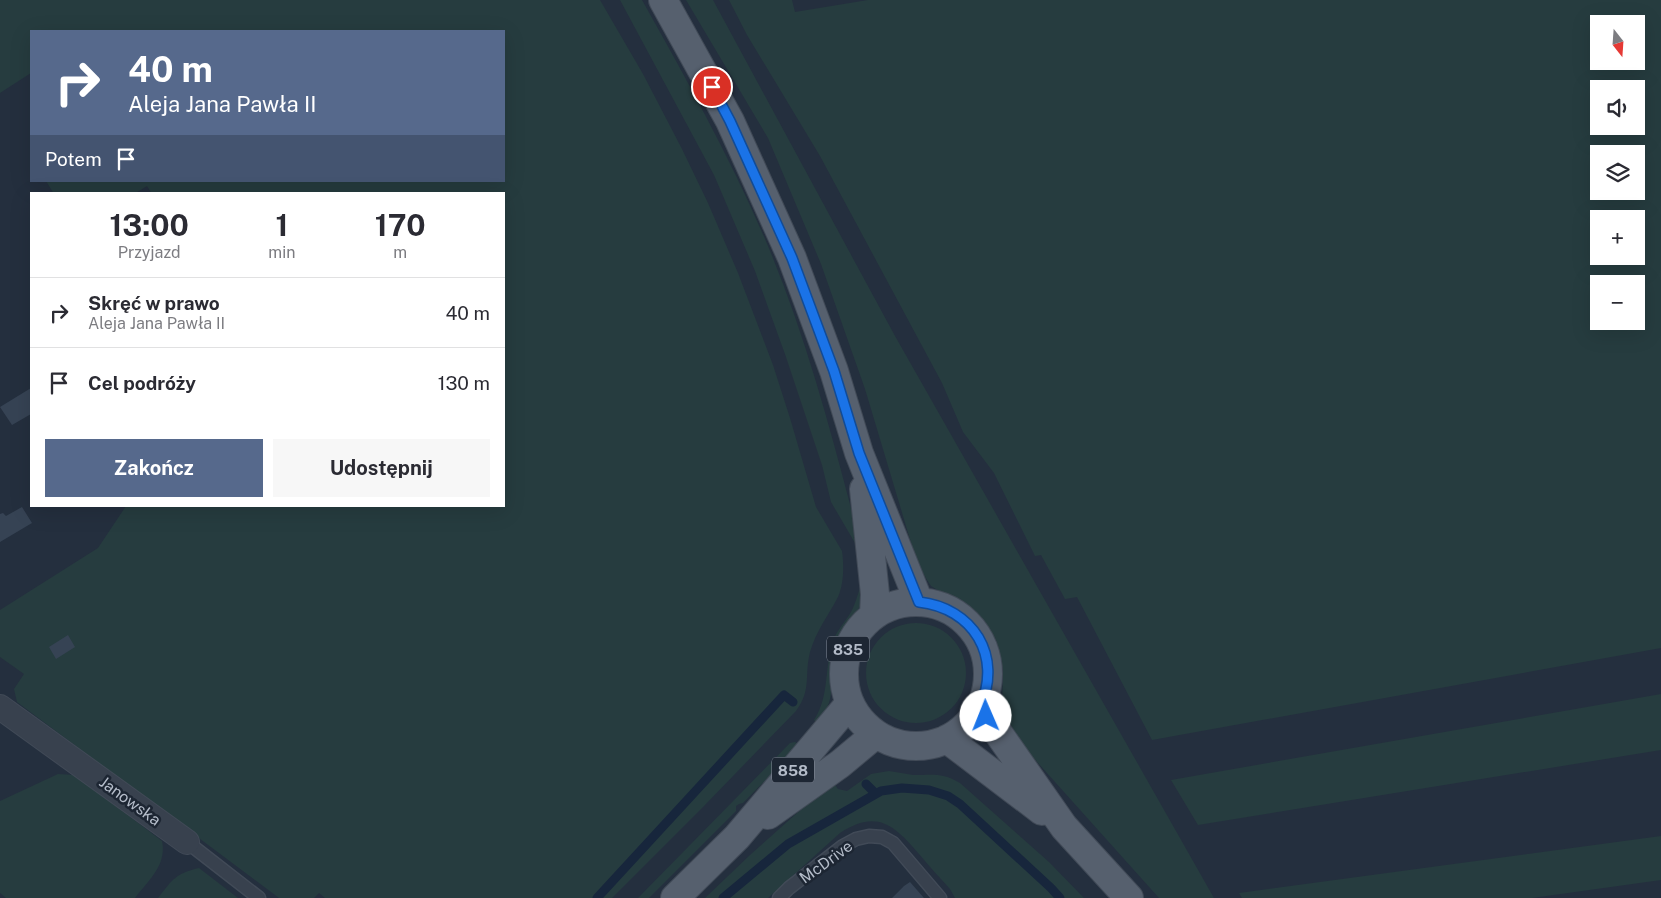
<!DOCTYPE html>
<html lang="pl">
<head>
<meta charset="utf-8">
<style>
  :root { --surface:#fff; --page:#f7f7f7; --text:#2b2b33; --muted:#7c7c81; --line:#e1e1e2; --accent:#56698c }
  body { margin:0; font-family:"Public Sans",sans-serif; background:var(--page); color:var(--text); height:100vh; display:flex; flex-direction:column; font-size:19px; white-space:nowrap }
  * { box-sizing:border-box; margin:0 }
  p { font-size:16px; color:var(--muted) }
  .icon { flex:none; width:28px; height:28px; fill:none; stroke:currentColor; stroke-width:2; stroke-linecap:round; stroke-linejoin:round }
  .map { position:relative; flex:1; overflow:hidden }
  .side { position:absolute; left:30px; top:192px; width:475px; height:315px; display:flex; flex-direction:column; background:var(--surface); border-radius:0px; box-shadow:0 5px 20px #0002 }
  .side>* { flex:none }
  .top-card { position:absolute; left:30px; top:30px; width:475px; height:152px; border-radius:0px; box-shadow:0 5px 20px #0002; background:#56698c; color:#fff; overflow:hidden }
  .needle { width:32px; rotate:163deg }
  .controls { position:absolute; left:1590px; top:15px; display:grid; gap:10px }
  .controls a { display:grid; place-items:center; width:55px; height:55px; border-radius:0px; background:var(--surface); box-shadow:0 5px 20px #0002; font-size:25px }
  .pin { position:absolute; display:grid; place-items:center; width:42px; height:42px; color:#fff; margin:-21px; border:2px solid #fff; border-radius:50%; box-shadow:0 1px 5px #0007 }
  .me { position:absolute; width:55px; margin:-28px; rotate:359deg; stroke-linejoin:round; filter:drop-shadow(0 0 4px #0008) }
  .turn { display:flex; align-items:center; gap:18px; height:105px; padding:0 15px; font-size:22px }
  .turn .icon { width:65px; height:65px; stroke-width:2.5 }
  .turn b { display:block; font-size:35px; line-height:42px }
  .then { display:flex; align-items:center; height:48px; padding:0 15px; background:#0003; gap:10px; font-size:19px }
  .eta { display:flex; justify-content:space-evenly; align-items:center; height:85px; text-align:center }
  .eta b { font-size:30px; font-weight:700; line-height:35px }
  .cta { display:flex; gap:10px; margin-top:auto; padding:10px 15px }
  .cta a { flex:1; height:58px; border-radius:0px; background:var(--accent); color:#fff; font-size:20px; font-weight:700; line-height:58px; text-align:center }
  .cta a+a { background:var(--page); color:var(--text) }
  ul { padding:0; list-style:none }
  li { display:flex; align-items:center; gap:15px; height:70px; padding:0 15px; border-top:1px solid var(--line) }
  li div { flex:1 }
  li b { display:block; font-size:19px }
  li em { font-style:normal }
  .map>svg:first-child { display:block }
  .green { fill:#263c3f; fill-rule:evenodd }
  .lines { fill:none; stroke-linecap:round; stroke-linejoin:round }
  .stream { stroke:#17263c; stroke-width:9 }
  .building { fill:#364354 }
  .lane-casing { stroke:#414a57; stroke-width:15 }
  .street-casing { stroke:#414a57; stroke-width:26 }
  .primary-casing { stroke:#414a57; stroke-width:30 }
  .lane { stroke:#38414e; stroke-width:12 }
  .street { stroke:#38414e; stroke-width:24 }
  .primary { stroke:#56606e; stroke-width:28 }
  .route-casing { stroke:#114b97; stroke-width:12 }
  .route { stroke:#1a73e8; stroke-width:9 }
  .labels { text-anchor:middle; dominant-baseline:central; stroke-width:5; stroke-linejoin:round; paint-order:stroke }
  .shield { fill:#1d2633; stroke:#878f9c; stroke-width:1 }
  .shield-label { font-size:15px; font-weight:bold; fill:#b4bcc9 }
  .street-label { font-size:16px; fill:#b4bcc9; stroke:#1d2633 }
</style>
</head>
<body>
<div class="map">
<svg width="1661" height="898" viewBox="0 0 1661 898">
  <rect width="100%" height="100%" fill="#242f3e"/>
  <path class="green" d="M0,0h600l43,74 39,75 26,54 30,70 35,92 17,53 26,89 26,44c2,14 2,33 -4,46 -10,19 -22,34 -28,55 -6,24 2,37 -14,59l-92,95 -92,92h-287l-6,-5 -5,5h-35l-262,-196 -3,-13 10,-15 -24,-17v-47l98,-62 28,-42h378v-312h-352l-5,-8 -13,8h-80l-8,-13h458v-150h-473v42l-31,20z
    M620,0h22c45,80 90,161 126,246 40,96 66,196 92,297h-5l-24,-41 -9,-37 -36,-108 -31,-86 -41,-96z
    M686,0h27l182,336 319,562h-55l-147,-164 -10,-21 1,-44 -7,-29 -18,-26 -47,-28 -13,-20 -53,-177 -44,-125 -53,-126z
    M729,0h63l3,12 73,-12h793v648l-509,92 -75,-143 -12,2 -24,-44 -6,1 -41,-83 -31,-41 -21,-49 -122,-227 -73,-121zM1599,24h37v37h-37zM1599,89h37v37h-37zM1599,154h37v37h-37zM1599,219h37v37h-37zM1599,284h37v37h-37z
    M864,579c-1,9 0,19 -4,27 -7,15 -20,26 -25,43 -5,17 -1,34 -5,50 -2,9 -7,17 -13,24l-3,-3c16,-24 10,-53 19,-79 4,-11 12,-19 18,-29 6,-11 7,-22 13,-33z
    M866 673a50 50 0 1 1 100 0a50 50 0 1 1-100 0Z
    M1661,694v56l-463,75 -27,-45z
    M795,742l5,3 -57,58 -4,1 -3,2v5l-87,87h-11l152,-155z
    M889,771c8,1 16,3 24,4 19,0 29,-3 47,8l89,79 35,36h-129l-5,-9c-10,-11 -21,-23 -31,-35 -25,-29 -42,-45 -79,-21l-72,65h-63l45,-43 65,-58 2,1 1,-3 14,-14 6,8 9,2 24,-17z
    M58,774l17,1 87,66c5,24 -13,39 -27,57h-129l-6,-5v-92z
    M1661,836v44l-129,18h-290l-3,-5z
    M199,868l39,30h-80c15,-19 17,-24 41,-30z"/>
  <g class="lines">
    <path class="stream" d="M866,784l9,9
      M597,898l187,-203 9,7
      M723,898l65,-54 93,-53 21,-3 27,2 19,6 12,8 91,84 9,10"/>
  </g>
  <path class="building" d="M31,388v26l-19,11 -12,-18z
    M22,507l10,16 -32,19v-28l3,-1 3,3z
    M68,635l7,12 -19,12 -7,-12z
    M910,882l14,16h-32l12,-12z"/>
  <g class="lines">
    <defs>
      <path id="lane" d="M187,842l72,56
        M779,898l10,-10 54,-42 13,-7 13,-3 13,1 11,6 47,55"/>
      <path id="street" d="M0,707l187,135"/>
      <path id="primary" d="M663,0l67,121 62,137 42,113 25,82 60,149
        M864,489l11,105 -1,21
        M844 674a72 72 0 1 1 144 0a72 72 0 1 1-144 0Z
        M980,707l84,120 65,71
        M947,739l95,72
        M768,815l72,-51 36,-30
        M675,898l62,-61 113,-134"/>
    </defs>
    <use href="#lane" class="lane-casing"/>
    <use href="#street" class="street-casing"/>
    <use href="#primary" class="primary-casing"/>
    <use href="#lane" class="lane"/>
    <use href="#street" class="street"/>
    <use href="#primary" class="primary"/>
  </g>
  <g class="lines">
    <defs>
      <path id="route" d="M712,87l18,34 62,137 42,113 25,82 60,149c54,6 84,54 61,105l6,9"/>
    </defs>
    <use href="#route" class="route-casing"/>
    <use href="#route" class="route"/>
  </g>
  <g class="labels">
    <g class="shield">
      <rect x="827" y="636.5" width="42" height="25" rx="4"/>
      <rect x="772" y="757.5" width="42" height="25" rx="4"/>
    </g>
    <g class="shield-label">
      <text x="848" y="649">835</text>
      <text x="793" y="770">858</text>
    </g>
    <g class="street-label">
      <text transform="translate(130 801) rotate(36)">Janowska</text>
      <text transform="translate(826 862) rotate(-36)">McDrive</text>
    </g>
  </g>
</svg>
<div class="controls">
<a><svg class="needle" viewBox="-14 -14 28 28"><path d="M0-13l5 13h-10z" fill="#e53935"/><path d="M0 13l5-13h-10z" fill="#7c7c81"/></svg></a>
<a><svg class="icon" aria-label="sound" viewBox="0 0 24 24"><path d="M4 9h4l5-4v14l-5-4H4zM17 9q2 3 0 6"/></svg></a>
<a><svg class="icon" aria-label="layers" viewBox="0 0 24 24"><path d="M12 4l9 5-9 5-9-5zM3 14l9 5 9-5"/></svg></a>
<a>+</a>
<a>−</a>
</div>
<div class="pin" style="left:712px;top:87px;background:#d93025"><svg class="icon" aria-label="arrive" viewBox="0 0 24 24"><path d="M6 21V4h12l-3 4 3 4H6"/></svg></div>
<svg class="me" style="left:986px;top:716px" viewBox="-20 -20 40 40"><circle r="19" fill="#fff"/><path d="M0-13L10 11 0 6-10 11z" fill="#1a73e8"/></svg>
<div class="top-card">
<div class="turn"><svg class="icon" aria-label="right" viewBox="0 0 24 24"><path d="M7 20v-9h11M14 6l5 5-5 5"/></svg><div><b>40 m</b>Aleja Jana Pawła II</div></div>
<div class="then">Potem<svg class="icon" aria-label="arrive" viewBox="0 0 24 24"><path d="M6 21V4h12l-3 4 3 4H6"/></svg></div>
</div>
<section class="side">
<div class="eta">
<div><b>13:00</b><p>Przyjazd</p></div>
<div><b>1</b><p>min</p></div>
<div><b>170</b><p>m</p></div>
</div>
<ul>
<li><svg class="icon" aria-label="right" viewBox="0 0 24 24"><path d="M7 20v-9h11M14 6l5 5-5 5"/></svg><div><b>Skręć w prawo</b><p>Aleja Jana Pawła II</p></div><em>40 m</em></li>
<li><svg class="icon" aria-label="arrive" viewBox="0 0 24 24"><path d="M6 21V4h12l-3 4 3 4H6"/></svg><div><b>Cel podróży</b></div><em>130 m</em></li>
</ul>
<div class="cta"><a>Zakończ</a><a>Udostępnij</a></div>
</section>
</div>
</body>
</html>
